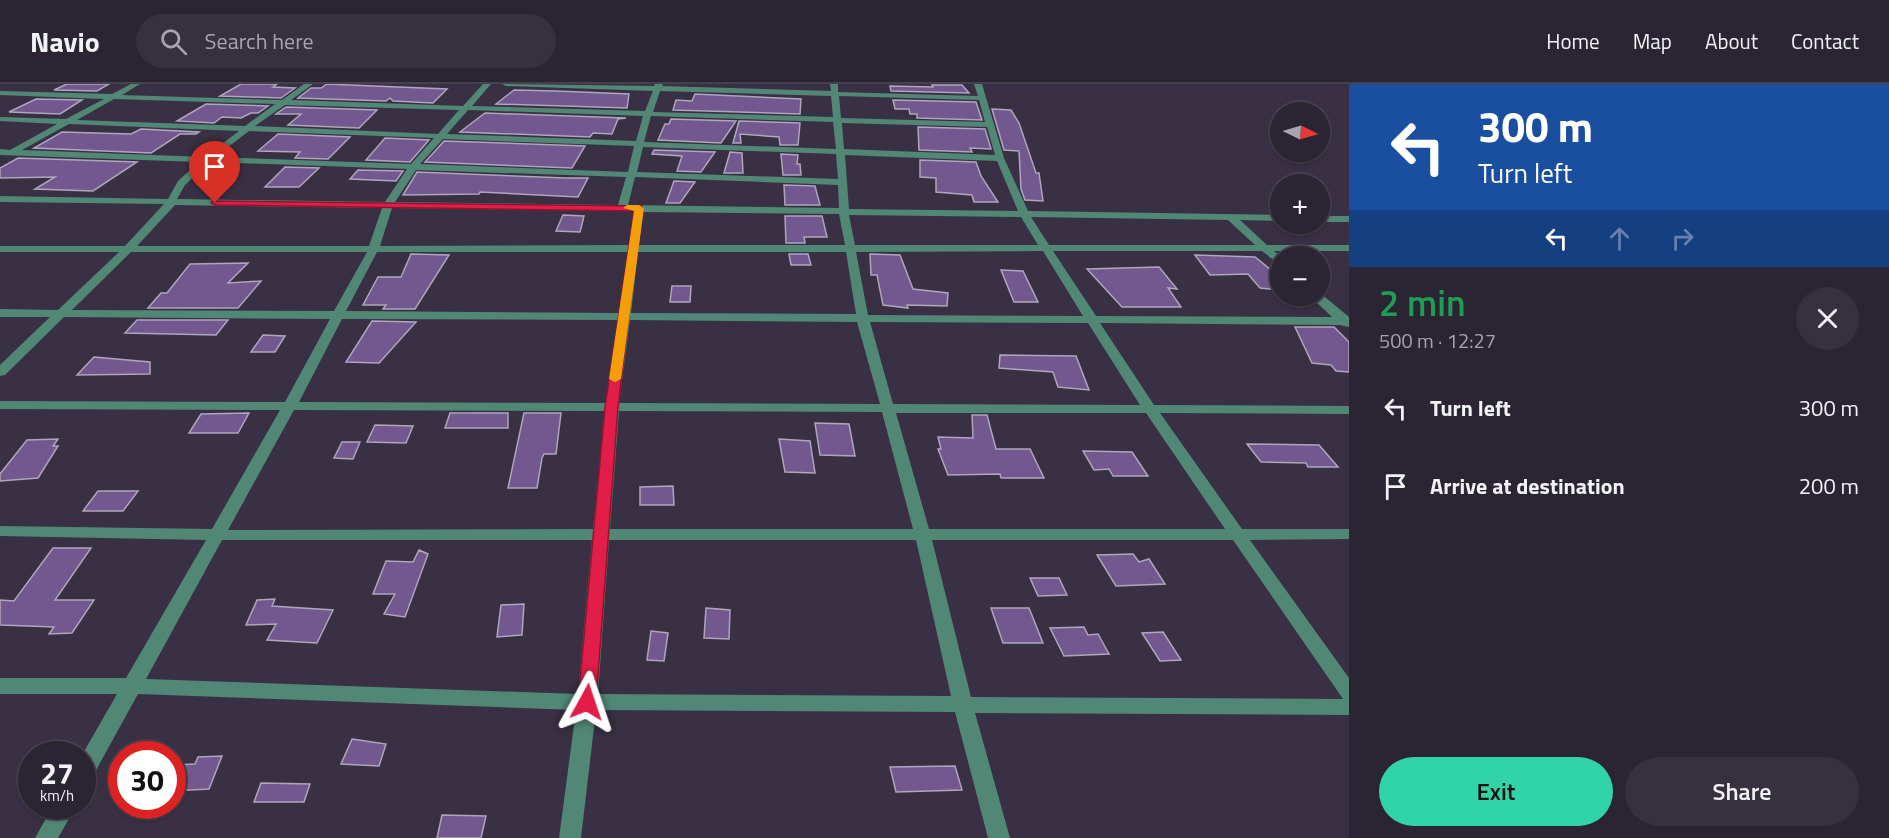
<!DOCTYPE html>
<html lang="en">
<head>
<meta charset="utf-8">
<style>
  :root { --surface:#2b2432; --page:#37303e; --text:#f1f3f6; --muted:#a6a4ac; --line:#47414d; --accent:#31d4a9 }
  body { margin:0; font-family:"Titillium Web",sans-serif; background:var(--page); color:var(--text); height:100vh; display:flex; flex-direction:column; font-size:22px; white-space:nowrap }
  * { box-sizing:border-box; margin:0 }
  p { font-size:20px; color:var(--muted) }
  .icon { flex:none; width:33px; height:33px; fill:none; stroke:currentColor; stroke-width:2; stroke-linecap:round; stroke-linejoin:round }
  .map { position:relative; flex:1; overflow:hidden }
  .panel { display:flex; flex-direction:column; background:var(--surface); width:540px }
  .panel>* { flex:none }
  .banner { background:#1a4fa0; color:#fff; overflow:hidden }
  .needle { width:39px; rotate:95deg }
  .buttons { position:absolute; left:1270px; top:18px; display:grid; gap:12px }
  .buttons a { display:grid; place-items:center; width:60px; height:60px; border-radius:50%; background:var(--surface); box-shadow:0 2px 4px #0004,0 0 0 2px var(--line); font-size:30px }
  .speed { position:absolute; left:18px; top:657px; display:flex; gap:12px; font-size:30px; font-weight:700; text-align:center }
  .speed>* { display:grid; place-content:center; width:78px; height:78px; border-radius:50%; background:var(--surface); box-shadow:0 2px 4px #0004,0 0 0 2px var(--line); line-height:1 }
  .speed small { font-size:15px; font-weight:400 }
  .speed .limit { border:9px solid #d22; background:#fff; color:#111 }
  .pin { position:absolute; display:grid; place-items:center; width:51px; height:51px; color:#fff; margin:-62px -26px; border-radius:50% 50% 50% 0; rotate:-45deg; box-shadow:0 0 6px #0007 }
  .pin .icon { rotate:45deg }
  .me { position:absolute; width:66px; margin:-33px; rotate:5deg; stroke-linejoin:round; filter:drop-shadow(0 0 4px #0008) }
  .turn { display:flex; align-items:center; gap:21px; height:126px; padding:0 30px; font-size:27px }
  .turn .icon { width:78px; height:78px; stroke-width:2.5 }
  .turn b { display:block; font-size:42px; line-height:51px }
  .lanes { display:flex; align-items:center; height:57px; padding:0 30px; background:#0003; justify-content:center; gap:30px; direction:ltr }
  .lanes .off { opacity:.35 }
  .round { display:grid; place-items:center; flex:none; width:63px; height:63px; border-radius:32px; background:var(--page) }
  .head { display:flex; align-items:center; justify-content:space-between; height:102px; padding:0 30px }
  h1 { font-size:36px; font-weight:600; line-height:45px; color:#1e9e55 }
  .button { display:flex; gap:12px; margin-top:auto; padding:12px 30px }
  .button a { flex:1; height:69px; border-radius:36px; background:var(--accent); color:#111; font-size:24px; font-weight:600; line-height:69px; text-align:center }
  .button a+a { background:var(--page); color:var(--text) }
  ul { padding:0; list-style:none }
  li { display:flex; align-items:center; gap:18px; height:78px; padding:0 30px }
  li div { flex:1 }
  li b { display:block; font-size:22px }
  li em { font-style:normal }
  header { display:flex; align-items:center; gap:36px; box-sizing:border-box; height:84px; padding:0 30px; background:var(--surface); border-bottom:2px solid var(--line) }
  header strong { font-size:28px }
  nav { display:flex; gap:33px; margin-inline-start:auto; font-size:21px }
  .search { width:420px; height:54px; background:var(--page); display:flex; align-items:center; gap:15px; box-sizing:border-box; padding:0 21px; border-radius:33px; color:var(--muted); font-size:22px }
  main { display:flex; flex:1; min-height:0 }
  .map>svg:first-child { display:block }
  .building { fill:#72588e; stroke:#afa5bc; stroke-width:1.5 }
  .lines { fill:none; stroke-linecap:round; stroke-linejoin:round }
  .minor { fill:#518875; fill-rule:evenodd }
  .route { fill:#e11d48; stroke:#92132f; stroke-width:1.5 }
  .slow { fill:#f59e0b }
</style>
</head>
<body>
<header>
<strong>Navio</strong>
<div class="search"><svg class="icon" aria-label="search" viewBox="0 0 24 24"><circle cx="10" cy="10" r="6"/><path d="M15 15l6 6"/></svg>Search here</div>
<nav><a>Home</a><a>Map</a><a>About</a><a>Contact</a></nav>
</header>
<main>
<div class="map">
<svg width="1349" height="754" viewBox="0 0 1349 754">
  <rect width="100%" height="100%" fill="#393043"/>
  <path class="building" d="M67,0h42l-12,7 -43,-1z
    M241,0h36l-4,3 22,1 -14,10 -61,-2z
    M327,0l22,1 98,4 -14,14 -40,-2 -3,-3 -4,3 -88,-3 13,-10h10z
    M932,1h30l7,8 -78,-2 -1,-5 43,1z
    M514,6l42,1 73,3 -2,14 -131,-4z
    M695,10l106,5 -1,15 -127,-4 3,-10 16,1z
    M36,15l46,1 -22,14 -51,-2z
    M893,16l83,2 6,18 -65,-2v-4h-7l-1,-5h-14z
    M206,20l62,2 -10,7h-7l-10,5 -19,-1 -8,6 -37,-2z
    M286,23l91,3 -18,18 -71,-3 13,-11h-25z
    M992,25l19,1 8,13 17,50h3l4,28 -18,-1 -4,-11 -2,-38 -15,-1z
    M485,29l141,5 -8,1 -6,15 -19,-1 -3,4 -130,-5z
    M671,35l65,2 -15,22 -63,-3 7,-16h4z
    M739,37l61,2 -2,22h-18l-1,-8 -39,-3 1,9h-8z
    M918,43l67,2 6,20 -21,-1 2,4 -53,-2z
    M141,45l58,3 -3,2h-16l-29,19 -117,-5 28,-16 69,2z
    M278,50l72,3 -22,22 -33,-1 5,-6 -42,-1z
    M385,54l44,2 -19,22 -44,-2z
    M444,57l141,5 -13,22 -147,-6z
    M654,66l61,2 -14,20 -24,-1 5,-15 -30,-2z
    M730,68l12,1 1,20h-19z
    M781,70l17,1 -1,9h3l1,11h-18z
    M18,74l119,4 -44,29 -58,-2 20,-12 -55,1v-10z
    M920,76l56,2 5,14 17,26h-24l-2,-7 -36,-3v-14l-16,-1z
    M285,83l34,1 -20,19h-34z
    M358,86l45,1 -7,10 -46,-2z
    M417,88l149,6h22l-10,19 -98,-5 -1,2 -76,1z
    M674,97l21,1 -15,21h-14z
    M784,101l31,1 5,19h-35z
    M563,131l21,1 -4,16 -24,-1z
    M785,132h37l5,21h-23l1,6h-19z
    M411,170l38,1 -34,54h-32l3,-4h-23l15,-28h23z
    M789,170h19l3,11h-20z
    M870,170l30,1 13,34 35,4 -1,13 -40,-1 1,3 -25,-3 -6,-30h-6z
    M1195,171l60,2 26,21v12l-21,-2 -12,-14 -38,1z
    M248,179l-20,20 33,-2 -23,27h-90l13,-15h6l23,-29z
    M1159,183l18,22 -9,-1 13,19h-59l-35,-38z
    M1001,186l22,1 15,31h-24z
    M672,202h19l-1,16h-20z
    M137,236h91l-12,15 -91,-2z
    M372,237l44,1 -37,41 -33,-1z
    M1295,243h39l15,15v30l-13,-1 -5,-6 -19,-2z
    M263,251l22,1 -10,16h-24z
    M1000,271l76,1 13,34 -31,-3 -5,-15 -54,-4z
    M94,273l56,5v12l-73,1z
    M249,329l-11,20h-49l12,-19z
    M450,329h58v15h-63z
    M524,329h37l-5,41h-12l-2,4 -5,30h-29z
    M972,331h15l9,34h34l14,29h-43l-1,-4 -52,1 -10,-26h3l-3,-12 35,1z
    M815,339l34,1 6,32 -35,-1z
    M375,341l38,1 -7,17 -39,-1z
    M58,355l-5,7h5l-20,32 -38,3v-7l27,-34z
    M779,355l31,2 5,32 -30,-1z
    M342,358h18l-7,17 -19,-1z
    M1247,360l72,1 19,22h-30l-2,-4 -45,-1z
    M1083,367l49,1 16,24h-35l-4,-7 -15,1z
    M673,402l1,19h-34v-18z
    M98,407h40l-15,20h-40z
    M53,464h38l-36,52h39l-22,33 -23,1 5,-7 -54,-2v-25l14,1z
    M419,466l9,4 -23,63 -21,-3 11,-20h-22l13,-33 27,1z
    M1133,470l6,8 10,-3 16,25 -49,2 -19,-31z
    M1030,494h29l8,17 -29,1z
    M275,515l-3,7 61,4 -16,33 -50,-3 9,-16 -30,1 11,-25z
    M524,520l-2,31 -25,2 4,-32z
    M706,524l24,2 -1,29 -25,-1z
    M991,524h38l14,35h-40z
    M1084,543l4,8 10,-1 11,20 -45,2 -14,-28z
    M651,547l17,2 -4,28 -17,-1z
    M1163,548l18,28 -21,1 -18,-28z
    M352,655l34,5 -7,22 -38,-2z
    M222,672l-13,33 -37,2v-26l23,-1 3,-7z
    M955,682l7,24 -66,2 -6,-25z
    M261,699l49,1 -6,18h-50z
    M442,731l44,1 -5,22h-44z"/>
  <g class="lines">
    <path class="minor" d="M131,0h9l-18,11 160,5 22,-16h9l-22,16 172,6 20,-22h8l-19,22 173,5 8,-20 -147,-5 -4,-2 152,2 1,-2h8l-1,2 169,5 -1,-7h8v8l140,4 -4,-12h8l22,74 24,53 253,4v6l-41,-1 27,25h82v6h-75l7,6v9l-19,-15h-209l43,65 236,1 -22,-21h10v-3l29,24v10l-9,-2 -240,-2 54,82 195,1v8l-189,-1 82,116h107v10l-99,1 99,138v37l-374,-2 35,125h-22l-33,-126 -359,-2 -15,128h-22l17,-128 -438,-16 -48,87 -8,3v-29l35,-61h-117v-16h126l80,-138 -206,-4v-10l212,3 68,-119 -280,-1v-8l285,1 45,-83 -266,-2 -59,58 -5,1v-11l50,-48h-50v-8l58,1 61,-58h-119v-6h125l39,-42 -164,-2v-6l168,3 10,-18 21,-19 -199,-7v-6l10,1 47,-26 -57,-3v-4l66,2 38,-20 -104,-4v-4l112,3zM660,7l171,5 2,21 -180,-5zM839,12l140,4 6,22 -144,-4zM114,15l161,5 -30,22 -168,-6zM285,21l174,5 -21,24 -183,-8zM468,26l175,6 -7,25 -189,-7zM651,32l182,6 3,27 -192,-7zM842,39l145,4 8,28 -151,-6zM69,40l170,7 -34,26 -183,-7zM249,47l185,7 -23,26 -196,-7zM443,55l191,7 -6,26 -208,-8zM643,63l193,7 2,25 -201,-7zM845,71l152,6 21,50 -169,-2zM209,78l198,7 -22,33 -208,-3 8,-14zM416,86l210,7 -8,28 -223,-3zM635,93l203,8 1,23 -211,-3zM175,121l207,3 -13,38h-232zM392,124l242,3 -5,34 -249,1zM643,128l196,2 6,31h-206zM849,131l172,2 17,28h-183zM1031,133l197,3 27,25h-206zM1043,167l40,65 -215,-1 -12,-63zM131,168h236l-33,59 -262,-1zM377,168h251l-9,61 -273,-2zM638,168h208l10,62 -225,-1zM342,235l276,1 -12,83 -307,-1zM630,236l227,2 23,82 -261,-1zM870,238l218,1 52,82 -247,-1zM294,326l311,1 -12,118 -365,1zM619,327l263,1 31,117h-303zM896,329h250l79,116h-296zM222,456h370l-14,154 -432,-15zM609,456h307l35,156 -353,-2zM932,456h301l110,159 -372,-2z
      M1320,132h29v6h-29z
      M53,722h23l-18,32h-23z"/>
  </g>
  <path class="route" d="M212,117l430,5 -24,201 -22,295 -3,5 -6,3 -7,-3 -2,-5 27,-295 29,-196 -419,-6 -4,-2z"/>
  <path class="slow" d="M639,121l5,3 -23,171 -6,3 -6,-3 25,-168 -11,-3 4,-3z"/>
</svg>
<div class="buttons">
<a><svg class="needle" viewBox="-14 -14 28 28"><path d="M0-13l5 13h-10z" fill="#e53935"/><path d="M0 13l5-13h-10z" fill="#a6a4ac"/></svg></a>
<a>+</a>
<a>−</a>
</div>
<div class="speed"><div>27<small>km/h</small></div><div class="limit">30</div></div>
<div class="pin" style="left:215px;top:119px;background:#d93025"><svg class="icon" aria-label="arrive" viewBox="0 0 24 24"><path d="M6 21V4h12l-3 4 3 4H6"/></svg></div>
<svg class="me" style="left:587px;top:618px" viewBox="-20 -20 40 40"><path d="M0-17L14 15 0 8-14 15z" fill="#e11d48" stroke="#fff" stroke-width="4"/></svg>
</div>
<section class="panel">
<div class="banner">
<div class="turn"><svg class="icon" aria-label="left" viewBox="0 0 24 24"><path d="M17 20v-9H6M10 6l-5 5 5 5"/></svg><div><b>300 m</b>Turn left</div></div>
<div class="lanes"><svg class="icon" aria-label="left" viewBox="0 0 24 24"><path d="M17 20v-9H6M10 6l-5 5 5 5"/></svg><svg class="icon off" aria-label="ahead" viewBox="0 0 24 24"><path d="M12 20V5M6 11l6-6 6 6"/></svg><svg class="icon off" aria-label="right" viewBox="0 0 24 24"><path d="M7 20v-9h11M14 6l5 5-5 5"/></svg></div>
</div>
<div class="head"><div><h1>2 min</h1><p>500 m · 12:27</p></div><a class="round"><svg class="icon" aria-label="close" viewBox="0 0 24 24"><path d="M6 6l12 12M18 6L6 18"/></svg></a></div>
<ul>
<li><svg class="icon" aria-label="left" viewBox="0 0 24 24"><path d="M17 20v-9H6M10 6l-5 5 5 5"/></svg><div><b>Turn left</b></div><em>300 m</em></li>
<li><svg class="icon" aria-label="arrive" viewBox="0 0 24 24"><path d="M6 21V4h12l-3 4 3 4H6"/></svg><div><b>Arrive at destination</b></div><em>200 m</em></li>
</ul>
<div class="button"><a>Exit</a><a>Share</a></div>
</section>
</main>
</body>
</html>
